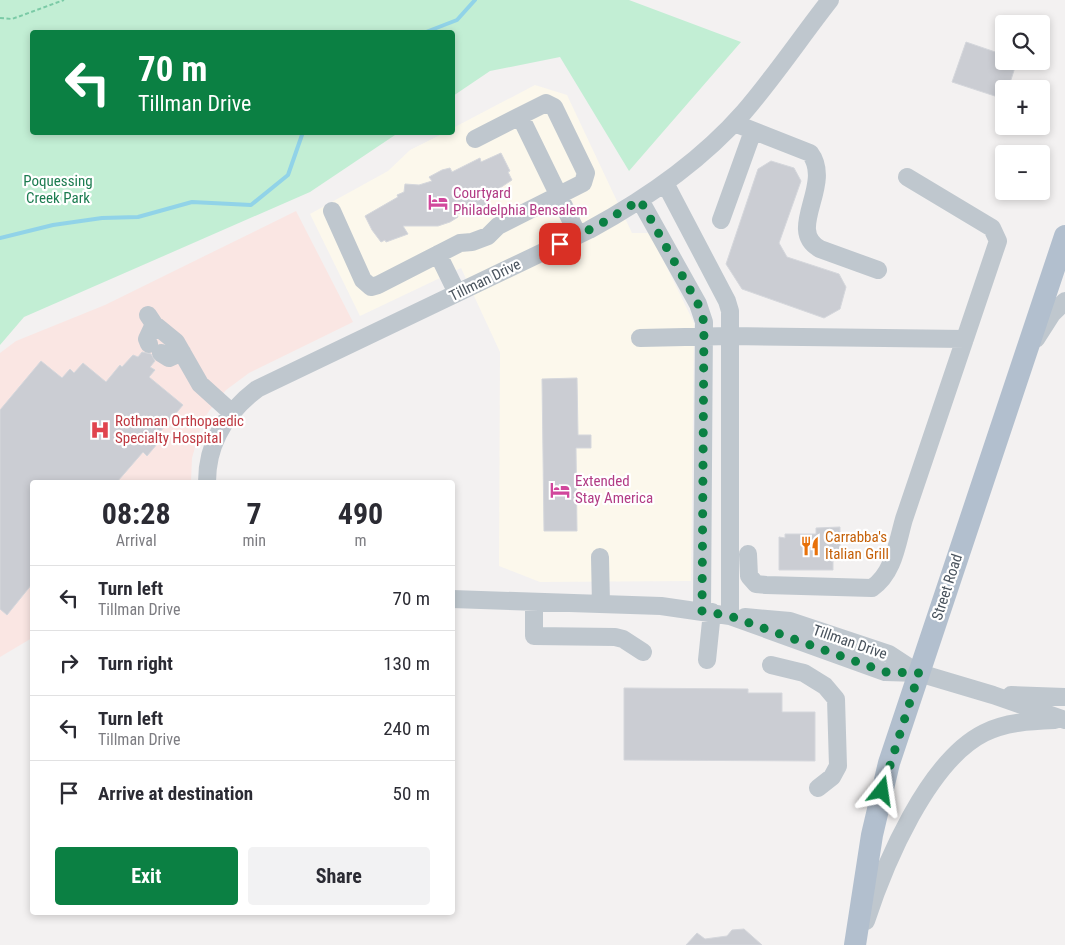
<!DOCTYPE html>
<html lang="en">
<head>
<meta charset="utf-8">
<style>
  :root { --surface:#fff; --page:#f2f2f3; --text:#2b2b33; --muted:#7c7c81; --line:#e1e1e2; --accent:#0b8043 }
  body { margin:0; font-family:"Roboto Condensed",sans-serif; background:var(--page); color:var(--text); height:100vh; display:flex; flex-direction:column; font-size:19px; white-space:nowrap }
  * { box-sizing:border-box; margin:0 }
  p { font-size:16px; color:var(--muted) }
  .icon { flex:none; width:28px; height:28px; fill:none; stroke:currentColor; stroke-width:2; stroke-linecap:round; stroke-linejoin:round }
  .map { position:relative; flex:1; overflow:hidden }
  .drawer { position:absolute; left:30px; top:480px; width:425px; height:435px; display:flex; flex-direction:column; background:var(--surface); border-radius:5px; box-shadow:0 2px 8px #0003 }
  .drawer>* { flex:none }
  .hud { position:absolute; left:30px; top:30px; width:425px; height:105px; border-radius:5px; box-shadow:0 2px 8px #0003; background:#0b8043; color:#fff; overflow:hidden }
  .controls { position:absolute; left:995px; top:15px; display:grid; gap:10px }
  .controls a { display:grid; place-items:center; width:55px; height:55px; border-radius:5px; background:var(--surface); box-shadow:0 2px 8px #0003; font-size:25px }
  .pin { position:absolute; display:grid; place-items:center; width:42px; height:42px; color:#fff; margin:-21px; border-radius:10px; box-shadow:0 2px 8px #0006 }
  .me { position:absolute; width:55px; margin:-28px; rotate:15deg; stroke-linejoin:round; filter:drop-shadow(0 0 4px #0008) }
  .turn { display:flex; align-items:center; gap:18px; height:105px; padding:0 25px; font-size:22px }
  .turn .icon { width:65px; height:65px; stroke-width:2.5 }
  .turn b { display:block; font-size:35px; line-height:42px }
  .eta { display:flex; justify-content:space-evenly; align-items:center; height:85px; text-align:center }
  .eta b { font-size:30px; font-weight:700; line-height:35px }
  .cta { display:flex; gap:10px; margin-top:auto; padding:10px 25px }
  .cta a { flex:1; height:58px; border-radius:5px; background:var(--accent); color:#fff; font-size:20px; font-weight:700; line-height:58px; text-align:center }
  .cta a+a { background:var(--page); color:var(--text) }
  ul { padding:0; list-style:none }
  li { display:flex; align-items:center; gap:15px; height:65px; padding:0 25px; border-top:1px solid var(--line) }
  li div { flex:1 }
  li b { display:block; font-size:19px }
  li em { font-style:normal }
  .map>svg:first-child { display:block }
  .commercial { fill:#fcf8ec }
  .medical { fill:#fae6e3 }
  .green { fill:#c2eed4 }
  .lines { fill:none; stroke-linecap:round; stroke-linejoin:round }
  .stream { stroke:#91d3e8; stroke-width:4 }
  .building { fill:#cbcdd3; stroke:#d5d7dc }
  .path { stroke:#7bcaa6; stroke-width:2; stroke-dasharray:4 2.5; stroke-linecap:butt }
  .minor { stroke:#bfc7ce; stroke-width:18 }
  .major { stroke:#b2bfce; stroke-width:22 }
  .route { stroke:#0b8043; stroke-width:9; stroke-dasharray:0 16.2 }
  .labels { text-anchor:middle; dominant-baseline:central; stroke-width:4.5; stroke-linejoin:round; paint-order:stroke }
  .park-label { font-size:15px; fill:#1c7c50; stroke:#fff }
  .hotel-label { font-size:15px; fill:#b23c85; stroke:#fff; text-anchor:start }
  .street-label { font-size:15px; fill:#49535d; stroke:#fff }
  .health-label { font-size:15px; fill:#be3a42; stroke:#fff; text-anchor:start }
  .food-label { font-size:15px; fill:#c56008; stroke:#fff; text-anchor:start }
</style>
</head>
<body>
<div class="map">
<svg width="1065" height="945" viewBox="0 0 1065 945">
  <rect width="100%" height="100%" fill="#f3f1f1"/>
  <path class="commercial" d="M535,85l32,10 65,138h18l44,90 -3,258 -151,1 -41,-16 1,-214 -39,-84 -101,48 -50,-102 78,-43 22,-21 34,-17 8,-1 1,-4z"/>
  <path class="medical" d="M296,211l57,111 -104,51 -23,17 -17,21 -7,12 -10,35 -1,24h-159v156l-32,19v-304l16,-12 89,-36z"/>
  <path class="green" d="M0,0h629l112,42 -112,129 -69,-114 -70,14 -37,25 -1,-64h-420v100l366,1 -88,59 -286,125 -24,28z"/>
  <g class="lines">
    <path class="stream" d="M426,32l31,-12 18,-20
      M0,238l53,-13 49,-7 36,-1 54,-15 59,3 37,-30 15,-43"/>
  </g>
  <path class="building" d="M966,42l38,13v6h13l-9,28h-4v10l-52,-17z
    M501,153l9,18 -2,1 4,8 -24,16 1,12 -18,1 -14,5 1,3 -8,5 -12,4h-35l5,8 -22,8 -1,-2 -4,2 -9,-12 -7,-14 33,-19 -1,-2 7,-3 1,-8 14,1 13,-4 -3,-4 13,-7 8,-2 2,4 28,-14 1,4z
    M771,161l23,7 7,13 -22,62 8,14 52,17 7,13 -6,22 -16,9 -82,-29 -16,-25 32,-95z
    M142,352l9,2 4,7 -5,6 5,3 -6,7 34,28 -29,34 4,4 -11,13 -4,-4 -26,30h-85v102l-25,31 -7,-6v-199l41,-49 21,17 8,-9 4,4 9,-10 23,19 14,-17 2,2 11,-12 5,2z
    M577,378l1,57h13v13h-15l1,83h-33l-2,-152z
    M840,527v28h-7v15h-54v-33l6,1v-4h31v-6z
    M624,688l124,1v4h34v19h33v49l-191,-1z
    M744,929l18,16h-76l11,-12 8,6 22,-3 5,-6z"/>
  <g class="lines">
    <path class="path" d="M0,18l12,1 52,-19"/>
    <path class="minor" d="M734,123l76,30c24,32 -25,77 10,96l58,21
      M475,139l45,-23
      M665,183l62,118 3,10v305
      M640,200l58,104 6,18 -2,289
      M332,211l31,69 8,7 7,-2 82,-42 12,-1 16,-6 10,-10 85,-43 3,-10 -32,-66 -8,-4 -26,13 58,119
      M721,220l32,-89
      M438,254l19,39
      M148,315l6,9 22,18 24,42 31,28
      M640,338l90,-2 235,3
      M1036,339l16,-25 13,-13
      M149,344l-2,-5 7,-15
      M161,353l8,5 13,-6
      M207,482c0,-39 20,-70 50,-93l332,-159c57,-31 112,-69 155,-118 31,-36 57,-75 86,-112
      M748,554l1,22 7,8 10,1 106,3c22,-15 25,-45 32,-69l94,-278 -6,-13 -85,-51
      M600,557l1,47
      M452,599l209,7 69,10 155,56 34,1 74,22 72,25
      M534,602v34l81,1 8,2 20,13
      M745,617l45,4 99,33 29,19
      M707,660l5,-48
      M771,665l33,8 21,13 11,13 2,67 -6,11 -14,11
      M1011,695l54,2
      M866,921c19,-58 62,-160 118,-188 22,-11 47,-12 71,-13"/>
    <path class="major" d="M855,945l17,-110 17,-72 176,-527"/>
  </g>
  <g class="lines">
    <path class="route" d="M560,244l39,-19 41,-25 58,104 6,18 -2,289 28,5 155,56 34,1 -37,118"/>
  </g>
  <defs>
    <symbol id="hotel-bare" viewBox="-9 -9 18 18"><path d="M-6-4.5h1.5V1H6V5H4.5V3h-9V5H-6ZM-4 0a1.8 1.8 0 1 1 3.6 0ZM.5 0V-2.5h3Q6-2.5 6 0Z" fill="#d1479c" stroke="#fff" stroke-width="2.5" paint-order="stroke"/></symbol>
    <symbol id="hospital-bare" viewBox="-9 -9 18 18"><path d="M-5-5h3v3.5h4V-5h3V5h-3V1.5h-4V5h-3Z" fill="#e0444e" stroke="#fff" stroke-width="2.5" paint-order="stroke"/></symbol>
    <symbol id="restaurant-bare" viewBox="-9 -9 18 18"><path d="M-5-6h1v4h1v-4h1v4h1v-4h1v5L-1.5 .5V6h-2V.5L-5-1ZM5-6V6H3V1.5H1.5Q1.5-4 5-6Z" fill="#e8710a" stroke="#fff" stroke-width="2.5" paint-order="stroke"/></symbol>
  </defs>
  <g fill-rule="evenodd">
    <use href="#hotel-bare" x="424" y="188" width="28" height="28"/>
    <use href="#hospital-bare" x="86" y="416" width="28" height="28"/>
    <use href="#hotel-bare" x="546" y="476" width="28" height="28"/>
    <use href="#restaurant-bare" x="796" y="532" width="28" height="28"/>
  </g>
  <g class="labels">
    <g class="park-label">
      <text x="58" y="181">Poquessing<tspan x="58" dy="17">Creek Park</tspan></text>
    </g>
    <g class="hotel-label">
      <text x="453" y="193">Courtyard<tspan x="453" dy="17">Philadelphia Bensalem</tspan></text>
      <text x="575" y="481">Extended<tspan x="575" dy="17">Stay America</tspan></text>
    </g>
    <g class="street-label">
      <text transform="translate(485 280) rotate(-26)">Tillman Drive</text>
      <text transform="translate(947 587) rotate(-72)">Street Road</text>
      <text transform="translate(850 642) rotate(19)">Tillman Drive</text>
    </g>
    <g class="health-label">
      <text x="115" y="421">Rothman Orthopaedic<tspan x="115" dy="17">Specialty Hospital</tspan></text>
    </g>
    <g class="food-label">
      <text x="825" y="537">Carrabba's<tspan x="825" dy="17">Italian Grill</tspan></text>
    </g>
  </g>
</svg>
<div class="controls">
<a><svg class="icon" aria-label="search" viewBox="0 0 24 24"><circle cx="10" cy="10" r="6"/><path d="M15 15l6 6"/></svg></a>
<a>+</a>
<a>−</a>
</div>
<div class="pin" style="left:560px;top:244px;background:#d93025"><svg class="icon" aria-label="arrive" viewBox="0 0 24 24"><path d="M6 21V4h12l-3 4 3 4H6"/></svg></div>
<svg class="me" style="left:882px;top:791px" viewBox="-20 -20 40 40"><path d="M0-17L14 15 0 8-14 15z" fill="#0b8043" stroke="#fff" stroke-width="4"/></svg>
<div class="hud">
<div class="turn"><svg class="icon" aria-label="left" viewBox="0 0 24 24"><path d="M17 20v-9H6M10 6l-5 5 5 5"/></svg><div><b>70 m</b>Tillman Drive</div></div>
</div>
<section class="drawer">
<div class="eta">
<div><b>08:28</b><p>Arrival</p></div>
<div><b>7</b><p>min</p></div>
<div><b>490</b><p>m</p></div>
</div>
<ul>
<li><svg class="icon" aria-label="left" viewBox="0 0 24 24"><path d="M17 20v-9H6M10 6l-5 5 5 5"/></svg><div><b>Turn left</b><p>Tillman Drive</p></div><em>70 m</em></li>
<li><svg class="icon" aria-label="right" viewBox="0 0 24 24"><path d="M7 20v-9h11M14 6l5 5-5 5"/></svg><div><b>Turn right</b></div><em>130 m</em></li>
<li><svg class="icon" aria-label="left" viewBox="0 0 24 24"><path d="M17 20v-9H6M10 6l-5 5 5 5"/></svg><div><b>Turn left</b><p>Tillman Drive</p></div><em>240 m</em></li>
<li><svg class="icon" aria-label="arrive" viewBox="0 0 24 24"><path d="M6 21V4h12l-3 4 3 4H6"/></svg><div><b>Arrive at destination</b></div><em>50 m</em></li>
</ul>
<div class="cta"><a>Exit</a><a>Share</a></div>
</section>
</div>
</body>
</html>
